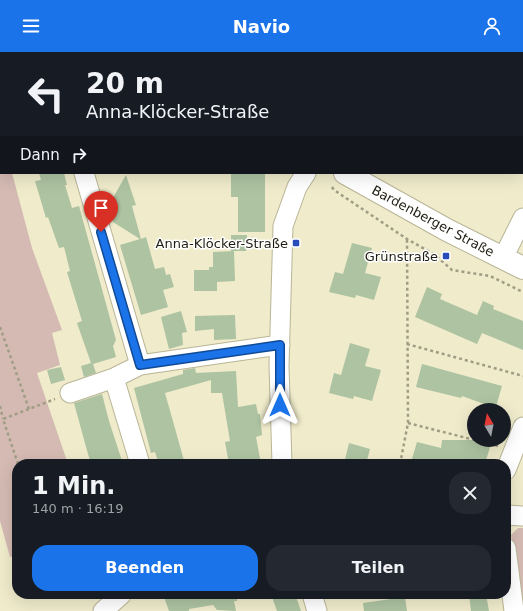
<!DOCTYPE html>
<html lang="de">
<head>
<meta charset="utf-8">
<style>
  :root { --surface:#171b24; --page:#242831; --text:#f1f3f6; --muted:#9ea1a6; --accent:#1a73e8 }
  body { margin:0; font-family:"DejaVu Sans",sans-serif; background:var(--page); color:var(--text); height:100vh; display:flex; flex-direction:column; font-size:15px; white-space:nowrap }
  * { box-sizing:border-box; margin:0 }
  p { font-size:13px; color:var(--muted) }
  .icon { flex:none; width:22px; height:22px; fill:none; stroke:currentColor; stroke-width:2; stroke-linecap:round; stroke-linejoin:round }
  .map { position:relative; flex:1; overflow:hidden }
  .side { position:absolute; left:12px; top:407px; width:499px; height:140px; display:flex; flex-direction:column; background:var(--surface); border-radius:16px; box-shadow:0 4px 16px #0002 }
  .side>* { flex:none }
  .hud { position:absolute; left:0px; top:0px; width:523px; height:122px; box-shadow:0 4px 16px #0002; background:#171b24; color:var(--text); overflow:hidden }
  .needle { width:26px; rotate:350deg }
  .fabs { position:absolute; left:467px; top:351px; display:grid; gap:8px }
  .fabs a { display:grid; place-items:center; width:44px; height:44px; border-radius:50%; background:var(--surface); box-shadow:0 4px 16px #0002; font-size:20px }
  .pin { position:absolute; display:grid; place-items:center; width:34px; height:34px; color:#fff; margin:-41px -17px; border-radius:50% 50% 50% 0; rotate:-45deg; box-shadow:0 0 4px #0007 }
  .pin .icon { rotate:45deg }
  .me { position:absolute; width:44px; margin:-22px; rotate:0deg; stroke-linejoin:round; filter:drop-shadow(0 0 3px #0008) }
  .turn { display:flex; align-items:center; gap:14px; height:84px; padding:0 20px; font-size:18px }
  .turn .icon { width:52px; height:52px; stroke-width:2.5 }
  .turn b { display:block; font-size:28px; line-height:34px }
  .then { display:flex; align-items:center; height:38px; padding:0 20px; background:#0003; gap:8px; font-size:15px }
  .round { display:grid; place-items:center; flex:none; width:42px; height:42px; border-radius:16px; background:var(--page) }
  .headline { display:flex; align-items:center; justify-content:space-between; height:68px; padding:0 20px }
  h1 { font-size:24px; font-weight:600; line-height:30px }
  .button { display:flex; gap:8px; margin-top:auto; padding:8px 20px }
  .button a { flex:1; height:46px; border-radius:16px; background:var(--accent); color:#fff; font-size:16px; font-weight:600; line-height:46px; text-align:center }
  .button a+a { background:var(--page); color:var(--text) }
  header { display:flex; justify-content:space-between; align-items:center; height:52px; padding:0 20px; background:var(--accent); color:#fff; font-size:18px; font-weight:600 }
  .map>svg:first-child { display:block }
  .green { fill:#d4bab3 }
  .building { fill:#adc3a1 }
  .lines { fill:none; stroke-linecap:round; stroke-linejoin:round }
  .minor-casing { stroke:#b9b596; stroke-width:21 }
  .major-casing { stroke:#b9b596; stroke-width:24 }
  .path { stroke:#a09d85; stroke-width:2.5; stroke-dasharray:3 3; stroke-linecap:butt }
  .minor { stroke:#fff; stroke-width:19 }
  .major { stroke:#fff; stroke-width:22 }
  .route-casing { stroke:#114b97; stroke-width:10 }
  .route { stroke:#1a73e8; stroke-width:7 }
  .poi-dot { fill:#294cbb; stroke:#fff; stroke-width:1.5 }
  .labels { text-anchor:middle; dominant-baseline:central; stroke-width:3; stroke-linejoin:round; paint-order:stroke }
  .street-label { font-size:13px; fill:#1f1d12; stroke:#fff }
  .poi-label { font-size:13px; fill:#1f1d12; stroke:#fff; text-anchor:end }
</style>
</head>
<body>
<header><svg class="icon" aria-label="menu" viewBox="0 0 24 24"><path d="M4 6h16M4 12h16M4 18h16"/></svg>Navio<svg class="icon" aria-label="person" viewBox="0 0 24 24"><circle cx="12" cy="8" r="4"/><path d="M4 21q1-7 8-7t8 7"/></svg></header>
<div class="map">
<svg width="523" height="559" viewBox="0 0 523 559">
  <rect width="100%" height="100%" fill="#efebcb"/>
  <path class="green" d="M0,112l1,9h11l20,75 30,82 -10,3 8,32 -23,8 31,91h-51v91l-7,2 -10,-36z
    M518,476h5v83l-12,-76z"/>
  <path class="building" d="M39,121h25l3,12h-2l7,23 7,-2 37,134 -3,6 3,11 -23,7 3,9 -12,4 -3,-11 10,-3 -14,-40 5,-2 -15,-49 3,-1 -6,-24 -5,1 -11,-31 -2,1 -11,-37 6,-1z
    M231,121h34v59h-27v-35h-7z
    M126,123l10,30 -4,1 9,33 5,-2 9,32 9,-2 2,8 4,-1 4,13 -11,3 5,17 -27,8 -21,-70 20,-6 -27,-17 -4,-12 2,-3 -1,-4z
    M231,183h16l-1,16h-15z
    M352,191l20,5 -7,25 16,4 -7,23 -18,-5 -1,3 -26,-6 6,-20 8,2z
    M234,199l1,30 -18,1v9h-23v-21h15v-3h4v-15z
    M427,235l15,7 -2,5 37,16 6,-14 11,5 -1,3 30,12v29l-41,-17 -5,11 -62,-27z
    M181,259l6,21 -5,1 1,12 -14,4 -8,-32z
    M235,263l1,24 -22,1v-11l-19,2v-15z
    M350,291l20,6 -5,17 16,4 -9,31 -18,-5 -1,3 -24,-6 5,-20 7,2z
    M422,312l80,22 -7,24h-13l2,-6 -22,-8 -1,2 -45,-11z
    M61,315l4,13 -14,4 -4,-14z
    M195,316l1,5 40,-2 2,36 18,-3 2,10h2l2,21 -6,2 5,27h-32l-4,-22 5,-1 -8,-48h-11v-13l-46,13 20,71h-26l-4,-12 -4,1 -17,-65 49,-14v-4z
    M102,342l7,27 14,43h-32l-5,-17 -12,-44z
    M442,388h50l-7,24h-67l-7,-2 6,-20 24,6z
    M349,391l21,6 -4,15h-22z
    M173,542h64v7h-3l2,10 -19,-1 -4,-5 -24,4v2h-20l-5,-14z
    M271,542h24l6,17h-24z
    M469,542h17l3,17h-18z
    M405,545l2,14h-43l-1,-8z"/>
  <g class="lines">
    <defs>
      <path id="minor" d="M21,0l2,1
        M0,57h1
        M84,121l56,192 140,-20
        M503,206l20,-40
        M70,341l44,-15
        M140,412l-26,-86 26,-13
        M282,412l-3,-98 4,-140 14,-39 9,-14
        M506,418l17,-43
        M506,463l17,1
        M506,496l8,63
        M312,542l5,17
        M103,559l19,-17"/>
      <path id="major" d="M249,0l1,1
        M345,121l102,57 76,38"/>
    </defs>
    <use href="#minor" class="minor-casing"/>
    <use href="#major" class="major-casing"/>
    <path class="path" d="M494,0v1
      M522,28h1
      M332,135l2,3 73,49 28,16 17,15 38,6 33,16
      M0,275l29,82
      M407,292l116,32
      M0,354l3,13
      M408,371l90,23
      M18,412l-15,-45 52,-20
      M400,412l8,-41 -1,-184
      M13,455l4,-2"/>
    <use href="#minor" class="minor"/>
    <use href="#major" class="major"/>
  </g>
  <g class="lines">
    <defs>
      <path id="route" d="M101,180l39,133 140,-20v60"/>
    </defs>
    <use href="#route" class="route-casing"/>
    <use href="#route" class="route"/>
  </g>
  <g class="poi-dot">
    <rect x="292" y="187" width="8" height="8" rx="2"/>
    <rect x="442" y="200" width="8" height="8" rx="2"/>
  </g>
  <g class="labels">
    <g class="street-label">
      <text transform="translate(433 169) rotate(28)">Bardenberger Straße</text>
    </g>
    <g class="poi-label">
      <text x="288" y="191">Anna-Klöcker-Straße</text>
      <text x="438" y="204">Grünstraße</text>
    </g>
  </g>
</svg>
<div class="fabs">
<a><svg class="needle" viewBox="-14 -14 28 28"><path d="M0-13l5 13h-10z" fill="#e53935"/><path d="M0 13l5-13h-10z" fill="#9ea1a6"/></svg></a>
</div>
<div class="pin" style="left:101px;top:180px;background:#d93025"><svg class="icon" aria-label="arrive" viewBox="0 0 24 24"><path d="M6 21V4h12l-3 4 3 4H6"/></svg></div>
<svg class="me" style="left:280px;top:353px" viewBox="-20 -20 40 40"><path d="M0-17L14 15 0 8-14 15z" fill="#1a73e8" stroke="#fff" stroke-width="4"/></svg>
<div class="hud">
<div class="turn"><svg class="icon" aria-label="left" viewBox="0 0 24 24"><path d="M17 20v-9H6M10 6l-5 5 5 5"/></svg><div><b>20 m</b>Anna-Klöcker-Straße</div></div>
<div class="then">Dann<svg class="icon" aria-label="right" viewBox="0 0 24 24"><path d="M7 20v-9h11M14 6l5 5-5 5"/></svg></div>
</div>
<section class="side">
<div class="headline"><div><h1>1 Min.</h1><p>140 m · 16:19</p></div><a class="round"><svg class="icon" aria-label="close" viewBox="0 0 24 24"><path d="M6 6l12 12M18 6L6 18"/></svg></a></div>
<div class="button"><a>Beenden</a><a>Teilen</a></div>
</section>
</div>
</body>
</html>
